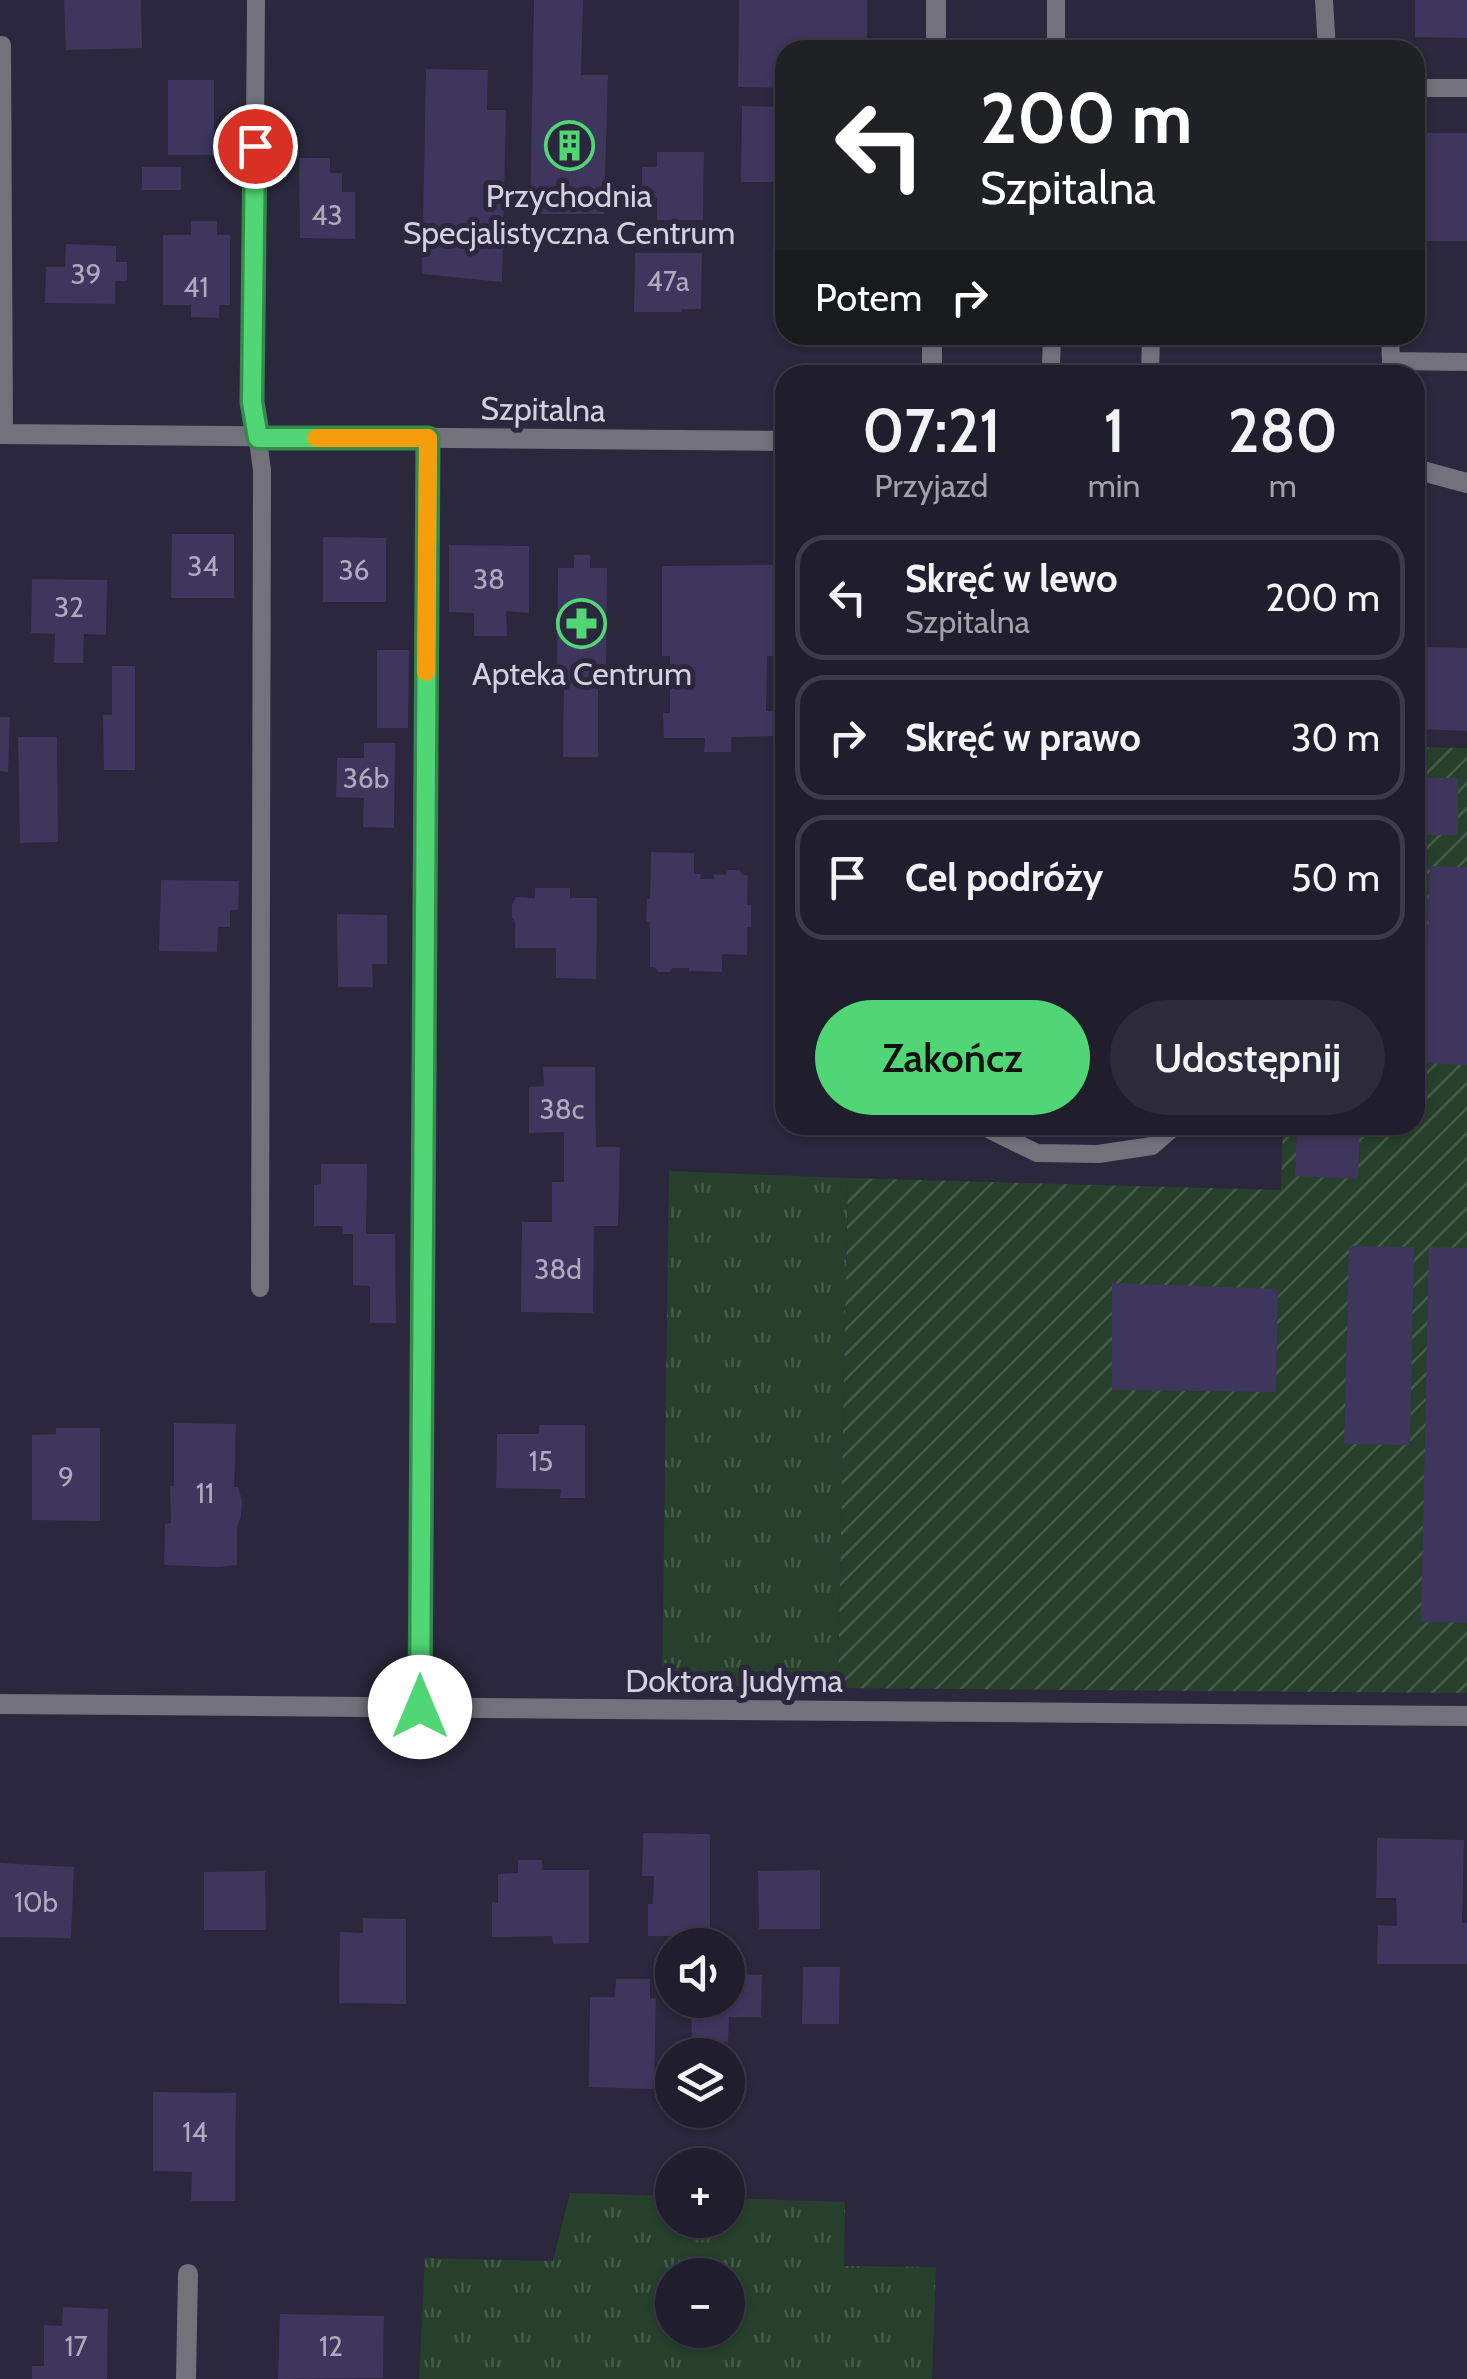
<!DOCTYPE html>
<html lang="pl">
<head>
<meta charset="utf-8">
<style>
  :root { --surface:#201d2d; --page:#2d2a39; --text:#f1f3f6; --muted:#a2a2aa; --line:#3d3b49; --accent:#50d674 }
  body { margin:0; font-family:Cabin,sans-serif; background:var(--page); color:var(--text); height:100vh; display:flex; flex-direction:column; font-size:38px; white-space:nowrap }
  * { box-sizing:border-box; margin:0 }
  p { font-size:32px; color:var(--muted) }
  .icon { flex:none; width:55px; height:55px; fill:none; stroke:currentColor; stroke-width:2; stroke-linecap:round; stroke-linejoin:round }
  .map { position:relative; flex:1; overflow:hidden }
  .sheet { position:absolute; left:775px; top:365px; width:650px; height:770px; display:flex; flex-direction:column; background:var(--surface); border-radius:30px; box-shadow:0 2px 8px #0004,0 0 0 2px var(--line) }
  .sheet>* { flex:none }
  .hud { position:absolute; left:775px; top:40px; width:650px; height:305px; border-radius:30px; box-shadow:0 2px 8px #0004,0 0 0 2px var(--line); background:#202124; color:#fff; overflow:hidden }
  .tools { position:absolute; left:655px; top:1928px; display:grid; gap:20px }
  .tools a { display:grid; place-items:center; width:90px; height:90px; border-radius:50%; background:var(--surface); box-shadow:0 2px 8px #0004,0 0 0 2px var(--line); font-size:50px }
  .pin { position:absolute; display:grid; place-items:center; width:85px; height:85px; color:#fff; margin:-42px; border:5px solid #fff; border-radius:50%; box-shadow:0 2px 10px #0007 }
  .me { position:absolute; width:110px; margin:-55px; rotate:0deg; stroke-linejoin:round; filter:drop-shadow(0 0 8px #0008) }
  .turn { display:flex; align-items:center; gap:35px; height:210px; padding:0 40px; font-size:45px }
  .turn .icon { width:130px; height:130px; stroke-width:2.5 }
  .turn b { display:block; font-size:70px; line-height:85px }
  .then { display:flex; align-items:center; height:95px; padding:0 40px; background:#0003; gap:20px; font-size:38px }
  .eta { display:flex; justify-content:space-evenly; align-items:center; height:170px; text-align:center }
  .eta b { font-size:60px; font-weight:600; line-height:70px }
  .button { display:flex; gap:20px; margin-top:auto; padding:20px 40px }
  .button a { flex:1; height:115px; border-radius:60px; background:var(--accent); color:#111; font-size:40px; font-weight:600; line-height:115px; text-align:center }
  .button a+a { background:var(--page); color:var(--text) }
  ul { padding:0; list-style:none }
  li { display:flex; align-items:center; gap:30px; height:125px; margin:0 20px 15px; padding:0 20px; border:5px solid var(--line); border-radius:30px }
  li div { flex:1 }
  li b { display:block; font-size:38px }
  li em { font-style:normal }
  .map>svg:first-child { display:block }
  .grass { fill:url(#grass-tufts); fill-rule:evenodd }
  .garden { fill:url(#garden-furrows) }
  .building { fill:#3e365d }
  .lines { fill:none; stroke-linecap:round; stroke-linejoin:round }
  .service { stroke:#73717c; stroke-width:18 }
  .minor { stroke:#73717c; stroke-width:20 }
  .tertiary { stroke:#73717c; stroke-width:20 }
  .route-casing { stroke:#348b4b; stroke-width:25 }
  .route { stroke:#50d674; stroke-width:18 }
  .slow { stroke:#f59e0b; stroke-width:18 }
  .labels { text-anchor:middle; dominant-baseline:central; stroke-width:10; stroke-linejoin:round; paint-order:stroke }
  .number-label { font-size:28px; fill:#aeaabe }
  .poi-label { font-size:32px; fill:#d3d1df; stroke:#2b273c }
  .street-label { font-size:32px; fill:#d3d1df; stroke:#2b273c }
</style>
</head>
<body>
<div class="map">
<svg width="1467" height="2379" viewBox="0 0 1467 2379">
  <defs>
    <pattern id="grass-tufts" width="24" height="20" patternUnits="userSpaceOnUse" patternTransform="scale(2.5)"><rect width="24" height="20" fill="#26402b"/><path d="M3 7l-1-3M5 7V3M7 7l1-3M15 17l-1-3M17 17v-4M19 17l1-3" fill="none" stroke="#455b49"/></pattern>
    <pattern id="garden-furrows" width="10" height="10" patternUnits="userSpaceOnUse" patternTransform="scale(2.5)"><rect width="10" height="10" fill="#26402b"/><path d="M-1 1l2-2M0 10L10 0M9 11l2-2" fill="none" stroke="#455b49"/></pattern>
  </defs>
  <rect width="100%" height="100%" fill="#2b273c"/>
  <path class="grass" d="M669,1171l179,7 -10,510 -176,-3z
    M570,2193l102,3v24h56v-22l117,4 -1,64 92,1 -4,112h-513l6,-121 128,3zM728,2275v55h-56v-55z"/>
  <path class="garden" d="M1415,747l52,1v945l-629,-5 10,-510 433,12 2,-65h132z"/>
  <path class="building" d="M64,0h77l1,48 -76,2z
    M534,0h49l-2,75h27l-4,139h-74z
    M739,0h128v50h-82v38l-47,-1z
    M1415,0h52v38l-52,-1z
    M426,69l62,1 -1,40h19l-4,172 -80,-8z
    M168,80h46v75h-46z
    M742,106l43,1v75h-44z
    M1416,133h51v108h-52z
    M657,152h47l-1,68h-46v-22h-15v-31h15z
    M299,158h31v15h12v19h13v47l-55,-1z
    M142,167h39v23h-39z
    M191,221h26v14h13v70h-11v13l-28,-1v-12h-28v-70h28z
    M66,244l50,2v16h11v19h-12v23l-70,-1 1,-36h19z
    M635,253h67l-1,56h-19v3h-48z
    M172,534h62v64h-63z
    M323,537l63,1v64h-63z
    M449,545l80,1v67l-23,-2 1,25h-33v-23l-25,-1z
    M574,555h16v13h17l-1,111h-8v78h-35l1,-78 -7,-1 1,-110h16z
    M774,565v91h-7l-1,55h8v25l-43,1v15h-27l1,-14h-41l-1,-25h7v-57h-8v-90z
    M32,579l75,1 -1,55 -22,-1 -1,29h-29l1,-29 -24,-1z
    M1415,639h4v8l48,1v83l-52,-2z
    M377,650h32l-1,78h-31z
    M112,666h23v104h-31l-1,-55h9z
    M0,717h10l-2,55 -8,-1z
    M18,737h39l1,105 -38,1z
    M364,743h31l-1,85 -31,-1 1,-29 -28,-1 1,-39h27z
    M1415,778h43v57h-43z
    M651,852l43,1v21h7l-1,5h14v-5l11,1 3,-5h11l4,5h5l-1,30h4v22h-4v28l-25,-1v18l-33,-1v-3h-16l-3,4h-12l-3,-4 -5,-1v-45h-4l1,-23h3z
    M1430,866l37,1v198l-44,-2z
    M161,880l78,1 -1,29h-8v17h-12l-1,25 -58,-1z
    M535,888h35v10h27l-1,81 -40,-1v-30h-41v-26l-3,-4v-13l4,-8 19,1z
    M337,914l50,1v49h-15l1,23h-35z
    M543,1067h52l1,80h24l-2,79h-24l-1,87 -72,-1 1,-90h30v-40h12v-50l-35,1v-46l15,-1z
    M1297,1125h63l-2,54 -63,-3z
    M321,1164h46l-1,70h29l1,89h-26v-37l-17,-1v-51h-10l-1,-8h-28v-41l7,-1z
    M1349,1246l65,1 -4,198 -66,-1z
    M1429,1247l38,1v375l-46,-1z
    M1112,1283l166,6 -2,103 -164,-2z
    M174,1423l62,1 -2,63h4l4,13 -1,16 -4,11v38l-19,2 -54,-2 1,-41 6,-1 -1,-37h4z
    M539,1425h46v73h-25l1,-9 -65,-1 1,-54h42z
    M56,1428h44v93l-68,-1v-85l24,-1z
    M643,1833l67,1v102h-62v-32h5l1,-28h-12z
    M1377,1838l87,2 -2,83h5v41h-90l1,-39 19,1 -1,-28h-20z
    M518,1860h24v10h47v73l-36,1 -1,-8 -60,1v-35l6,1v-29l20,-1z
    M0,1863l74,4 -3,71 -71,-1z
    M820,1870v59h-61l-1,-58z
    M265,1871l1,59h-62v-58z
    M363,1918l43,1v85l-67,-1 1,-71 23,1z
    M803,1967h37l-1,57h-37z
    M728,1974l34,1 -1,42h-32l-1,25 -36,-1 -1,-36h-13v-5h50z
    M616,1979h34v20l6,-1 -2,91 -65,-2 1,-90h25z
    M153,2092l83,1 -1,108h-44l1,-29 -39,-1z
    M63,2307l45,2 -1,70h-75v-13h12v-41l18,1z
    M280,2314l104,2 -1,62 -105,1z"/>
  <g class="lines">
    <path class="service" d="M256,0l-3,403 9,67 -2,818
      M1324,0l3,50
      M2,45l2,389
      M1056,50v-50
      M1415,88h52
      M1390,335l1,26
      M1051,365l1,-30
      M1150,375l1,-40
      M1390,375l1,-14 76,1
      M987,1125l3,5 47,23 61,1 54,-8 24,-21"/>
    <path class="minor" d="M936,50v-50
      M932,375v-40
      M0,1704l1467,12
      M419,1707l9,-1269
      M186,2379l2,-105"/>
    <path class="tertiary" d="M0,434l785,7
      M1415,469l52,14"/>
  </g>
  <g class="lines">
    <defs>
      <path id="route" d="M255,146l-3,256 6,36h170l-8,1269"/>
    </defs>
    <use href="#route" class="route-casing"/>
    <use href="#route" class="route"/>
    <path class="slow" d="M316,438h112l-2,234"/>
  </g>
  <defs>
    <symbol id="building-ring" viewBox="-11 -11 22 22"><circle r="9.5" fill="#2b273c" stroke="#50d674" stroke-width="1.5"/><path d="M-4-6H4V6H1V3H-1V6H-4ZM-2.5-4.3h1.7v1.8h-1.7ZM.8-4.3h1.7v1.8H.8ZM-2.5-1h1.7V.8h-1.7ZM.8-1h1.7V.8H.8Z" fill="#50d674"/></symbol>
    <symbol id="pharmacy-ring" viewBox="-11 -11 22 22"><circle r="9.5" fill="#2b273c" stroke="#50d674" stroke-width="1.5"/><path d="M-2-6h4v4h4v4h-4v4h-4v-4h-4v-4h4Z" fill="#50d674"/></symbol>
  </defs>
  <g fill-rule="evenodd">
    <use href="#building-ring" x="542" y="118" width="55" height="55"/>
    <use href="#pharmacy-ring" x="554" y="596" width="55" height="55"/>
  </g>
  <g class="labels">
    <g class="number-label">
      <text x="327" y="215">43</text>
      <text x="86" y="274">39</text>
      <text x="668" y="281">47a</text>
      <text x="196" y="287">41</text>
      <text x="203" y="566">34</text>
      <text x="354" y="570">36</text>
      <text x="489" y="579">38</text>
      <text x="69" y="607">32</text>
      <text x="366" y="778">36b</text>
      <text x="562" y="1109">38c</text>
      <text x="558" y="1269">38d</text>
      <text x="541" y="1461">15</text>
      <text x="66" y="1477">9</text>
      <text x="205" y="1493">11</text>
      <text x="36" y="1902">10b</text>
      <text x="195" y="2132">14</text>
      <text x="76" y="2346">17</text>
      <text x="331" y="2346">12</text>
    </g>
    <g class="poi-label">
      <text x="569" y="195">Przychodnia<tspan x="569" dy="37">Specjalistyczna Centrum</tspan></text>
      <text x="582" y="673">Apteka Centrum</text>
    </g>
    <g class="street-label">
      <text transform="translate(543 409) rotate(1)">Szpitalna</text>
      <text x="734" y="1680">Doktora Judyma</text>
    </g>
  </g>
</svg>
<div class="tools">
<a><svg class="icon" aria-label="sound" viewBox="0 0 24 24"><path d="M4 9h4l5-4v14l-5-4H4zM17 9q2 3 0 6"/></svg></a>
<a><svg class="icon" aria-label="layers" viewBox="0 0 24 24"><path d="M12 4l9 5-9 5-9-5zM3 14l9 5 9-5"/></svg></a>
<a>+</a>
<a>−</a>
</div>
<div class="pin" style="left:255px;top:146px;background:#d93025"><svg class="icon" aria-label="arrive" viewBox="0 0 24 24"><path d="M6 21V4h12l-3 4 3 4H6"/></svg></div>
<svg class="me" style="left:420px;top:1707px" viewBox="-20 -20 40 40"><circle r="19" fill="#fff"/><path d="M0-13L10 11 0 6-10 11z" fill="#50d674"/></svg>
<div class="hud">
<div class="turn"><svg class="icon" aria-label="left" viewBox="0 0 24 24"><path d="M17 20v-9H6M10 6l-5 5 5 5"/></svg><div><b>200 m</b>Szpitalna</div></div>
<div class="then">Potem<svg class="icon" aria-label="right" viewBox="0 0 24 24"><path d="M7 20v-9h11M14 6l5 5-5 5"/></svg></div>
</div>
<section class="sheet">
<div class="eta">
<div><b>07:21</b><p>Przyjazd</p></div>
<div><b>1</b><p>min</p></div>
<div><b>280</b><p>m</p></div>
</div>
<ul>
<li><svg class="icon" aria-label="left" viewBox="0 0 24 24"><path d="M17 20v-9H6M10 6l-5 5 5 5"/></svg><div><b>Skręć w lewo</b><p>Szpitalna</p></div><em>200 m</em></li>
<li><svg class="icon" aria-label="right" viewBox="0 0 24 24"><path d="M7 20v-9h11M14 6l5 5-5 5"/></svg><div><b>Skręć w prawo</b></div><em>30 m</em></li>
<li><svg class="icon" aria-label="arrive" viewBox="0 0 24 24"><path d="M6 21V4h12l-3 4 3 4H6"/></svg><div><b>Cel podróży</b></div><em>50 m</em></li>
</ul>
<div class="button"><a>Zakończ</a><a>Udostępnij</a></div>
</section>
</div>
</body>
</html>
